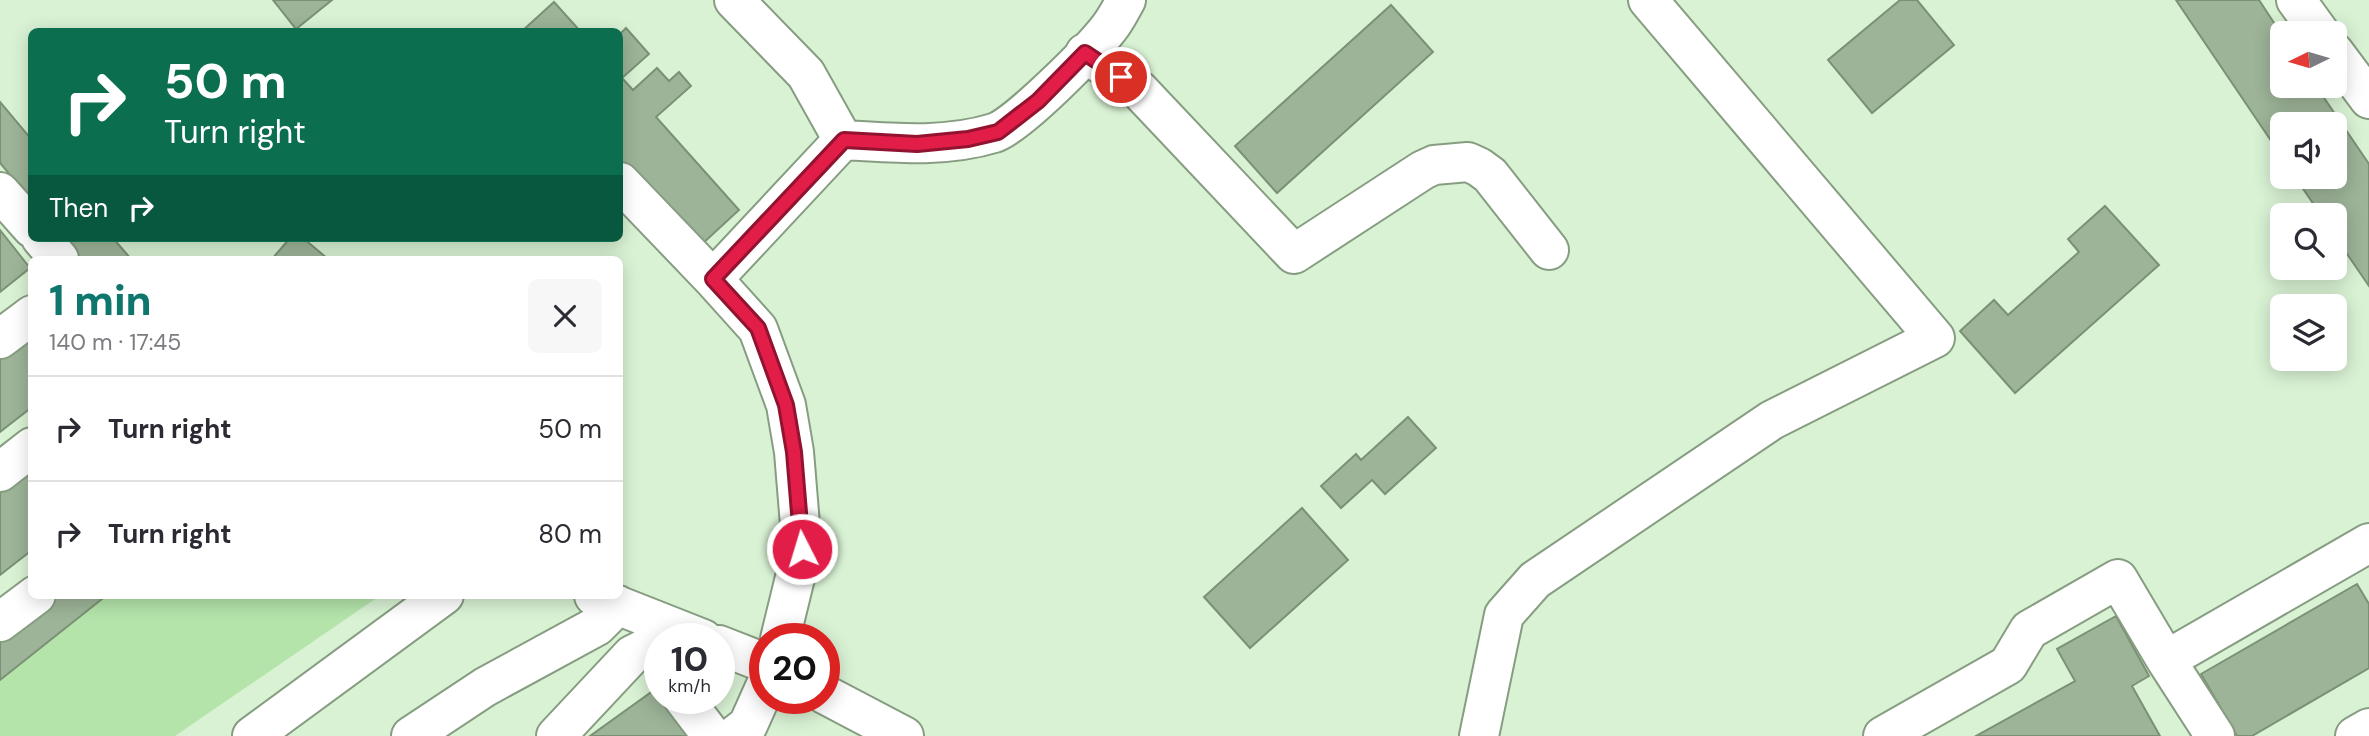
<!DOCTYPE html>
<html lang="en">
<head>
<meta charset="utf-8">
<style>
  :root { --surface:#fff; --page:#f7f7f7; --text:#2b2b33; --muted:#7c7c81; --line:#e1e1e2; --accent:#0f766e }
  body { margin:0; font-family:"DM Sans",sans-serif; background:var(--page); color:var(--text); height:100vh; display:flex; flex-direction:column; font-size:26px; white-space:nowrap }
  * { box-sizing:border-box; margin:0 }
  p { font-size:23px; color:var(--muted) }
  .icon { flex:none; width:38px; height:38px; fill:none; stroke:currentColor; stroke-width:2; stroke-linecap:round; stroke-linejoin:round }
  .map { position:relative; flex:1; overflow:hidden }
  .drawer { position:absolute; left:28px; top:256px; width:595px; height:343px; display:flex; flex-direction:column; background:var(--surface); border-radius:10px; box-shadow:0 4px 18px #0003 }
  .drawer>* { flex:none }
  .banner { position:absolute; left:28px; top:28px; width:595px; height:214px; border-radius:10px; box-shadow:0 4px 18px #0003; background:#0b6e4f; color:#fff; overflow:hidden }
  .needle { width:46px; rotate:265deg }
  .tools { position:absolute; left:2270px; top:21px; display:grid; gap:14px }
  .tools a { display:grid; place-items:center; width:77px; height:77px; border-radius:10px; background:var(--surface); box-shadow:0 4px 18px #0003; font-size:35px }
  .speed { position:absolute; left:644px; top:623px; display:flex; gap:14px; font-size:35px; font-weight:700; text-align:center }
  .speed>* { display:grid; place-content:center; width:91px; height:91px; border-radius:50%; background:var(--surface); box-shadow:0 4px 18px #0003; line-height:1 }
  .speed small { font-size:18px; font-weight:400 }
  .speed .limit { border:10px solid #d22; background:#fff; color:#111 }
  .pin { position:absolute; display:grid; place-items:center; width:60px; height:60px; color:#fff; margin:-30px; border:4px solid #fff; border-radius:50%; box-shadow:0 2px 7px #0007 }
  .me { position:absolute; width:77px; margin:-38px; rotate:355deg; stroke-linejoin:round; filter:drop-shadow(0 0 5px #0008) }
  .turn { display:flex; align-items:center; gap:24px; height:147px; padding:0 21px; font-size:32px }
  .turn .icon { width:91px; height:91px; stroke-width:2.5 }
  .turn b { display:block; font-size:49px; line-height:60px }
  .then { display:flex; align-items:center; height:66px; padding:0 21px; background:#0003; gap:14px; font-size:26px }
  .round { display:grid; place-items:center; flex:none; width:74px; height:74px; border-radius:10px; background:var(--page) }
  .head { display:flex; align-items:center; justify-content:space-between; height:119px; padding:0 21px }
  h1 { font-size:42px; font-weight:800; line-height:52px; color:var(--accent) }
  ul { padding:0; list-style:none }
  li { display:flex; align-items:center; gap:21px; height:105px; padding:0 21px; border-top:2px solid var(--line) }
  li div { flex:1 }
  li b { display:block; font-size:26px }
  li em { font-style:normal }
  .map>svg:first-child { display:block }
  .green { fill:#b4e4aa }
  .building { fill:#9db498; stroke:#7a9176; stroke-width:2 }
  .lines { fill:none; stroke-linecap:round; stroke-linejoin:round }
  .minor-casing { stroke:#869d81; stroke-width:42 }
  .minor { stroke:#fff; stroke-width:38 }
  .route-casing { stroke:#92132f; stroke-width:18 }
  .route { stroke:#e11d48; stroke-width:12 }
</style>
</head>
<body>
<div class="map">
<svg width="2369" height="736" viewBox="0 0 2369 736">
  <rect width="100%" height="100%" fill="#d9f2d4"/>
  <path class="green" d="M107,595h274l-206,141h-175v-56z"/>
  <path class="building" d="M273,0h59l-36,29z
    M1900,0h17l37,45 -82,68 -44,-53z
    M2176,0h83l23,35v51h34l53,78v122l-35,-51v-20h-13l-26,-38h39v-53h-52v33z
    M554,2l27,30h-60z
    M1391,5l42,47 -156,141 -42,-47z
    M626,28l23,26 -27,24 11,12 24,-22 12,13 10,-9 12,14 -35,31 83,93 -51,47 -68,-76v-147z
    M0,102l32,38v61l-32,-38z
    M2105,206l54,59 -144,128 -55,-62 34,-31 14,15 71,-63 -11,-13z
    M0,230l30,38 -30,24z
    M63,238h50l18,21h-51z
    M290,238h13l25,21h-56z
    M32,317v90l-32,25v-90z
    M1408,417l28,31 -51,46 -13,-14 -31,28 -20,-22 35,-32 5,6z
    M32,461v89l-32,25v-89z
    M1302,508l46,52 -98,88 -46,-51z
    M2357,584l12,20v64l-117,68h-15l-36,-62z
    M40,595h67l-107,85v-53z
    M2116,616l33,60 -17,10 28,50h-184l99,-55 -18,-32z
    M657,688l3,10h4l29,38h-103z"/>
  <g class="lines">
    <defs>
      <path id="minor" d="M734,0l72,74 37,66
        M2296,0l24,33
        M2334,52l35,47
        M1085,53l54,37 155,164 129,-84 11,-5 34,-3 11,5 11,8 59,75
        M620,182l93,97
        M0,192l32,36
        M41,238l18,21
        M0,339l32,-24
        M0,472l32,-25
        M594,596l109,43
        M0,622l36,-27
        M780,639l22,-90 -8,-97 -8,-47 -28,-76 -45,-50 130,-139c50,3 102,8 151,-7 24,-8 98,-83 115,-105 7,-9 12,-19 17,-28
        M719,645l46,18
        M824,694l80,42
        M683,698l29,38
        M252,736l192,-141
        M411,736l74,-49 112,-61 21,-21
        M556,736l76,-81 28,-14
        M734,736l14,-11 17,-38
        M1479,736l25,-121 31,-35 237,-160 163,-82 -287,-338
        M1883,736l125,-71 21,-35 89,-51 48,81
        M2215,736l-49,-76 203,-117
        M2355,736l14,-8"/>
    </defs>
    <use href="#minor" class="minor-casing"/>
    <use href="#minor" class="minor"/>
  </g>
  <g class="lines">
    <defs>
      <path id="route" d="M802,549l-8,-97 -8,-47 -28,-77 -45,-49 131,-139 73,4 51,-5 30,-7 40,-31 47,-48 36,24"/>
    </defs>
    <use href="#route" class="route-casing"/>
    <use href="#route" class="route"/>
  </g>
</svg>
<div class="tools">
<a><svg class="needle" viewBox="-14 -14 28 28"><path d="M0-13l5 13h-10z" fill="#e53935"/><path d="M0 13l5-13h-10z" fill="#7c7c81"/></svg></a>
<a><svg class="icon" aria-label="sound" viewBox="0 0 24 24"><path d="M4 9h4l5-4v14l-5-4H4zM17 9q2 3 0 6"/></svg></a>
<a><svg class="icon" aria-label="search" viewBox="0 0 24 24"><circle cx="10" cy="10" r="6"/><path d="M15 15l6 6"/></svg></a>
<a><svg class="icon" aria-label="layers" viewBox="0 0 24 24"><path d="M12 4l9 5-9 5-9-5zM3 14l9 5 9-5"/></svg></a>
</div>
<div class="speed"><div>10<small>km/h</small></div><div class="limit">20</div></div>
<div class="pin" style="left:1121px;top:77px;background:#d93025"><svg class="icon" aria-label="arrive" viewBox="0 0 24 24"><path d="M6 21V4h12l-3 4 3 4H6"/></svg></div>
<svg class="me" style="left:802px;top:549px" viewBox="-20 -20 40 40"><circle r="17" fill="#e11d48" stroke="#fff" stroke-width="3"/><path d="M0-11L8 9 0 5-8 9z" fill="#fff"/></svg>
<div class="banner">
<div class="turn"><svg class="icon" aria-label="right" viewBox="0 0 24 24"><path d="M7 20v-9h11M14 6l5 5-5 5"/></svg><div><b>50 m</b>Turn right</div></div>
<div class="then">Then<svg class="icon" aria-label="right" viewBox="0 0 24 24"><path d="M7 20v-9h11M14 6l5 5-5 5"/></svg></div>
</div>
<section class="drawer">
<div class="head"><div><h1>1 min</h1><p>140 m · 17:45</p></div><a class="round"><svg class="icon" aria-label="close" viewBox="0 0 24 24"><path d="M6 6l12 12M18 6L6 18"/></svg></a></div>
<ul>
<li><svg class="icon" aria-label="right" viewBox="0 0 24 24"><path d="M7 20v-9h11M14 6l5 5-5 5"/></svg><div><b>Turn right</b></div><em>50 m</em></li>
<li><svg class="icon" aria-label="right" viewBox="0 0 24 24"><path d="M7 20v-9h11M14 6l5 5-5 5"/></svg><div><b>Turn right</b></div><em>80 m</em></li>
</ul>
</section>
</div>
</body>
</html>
